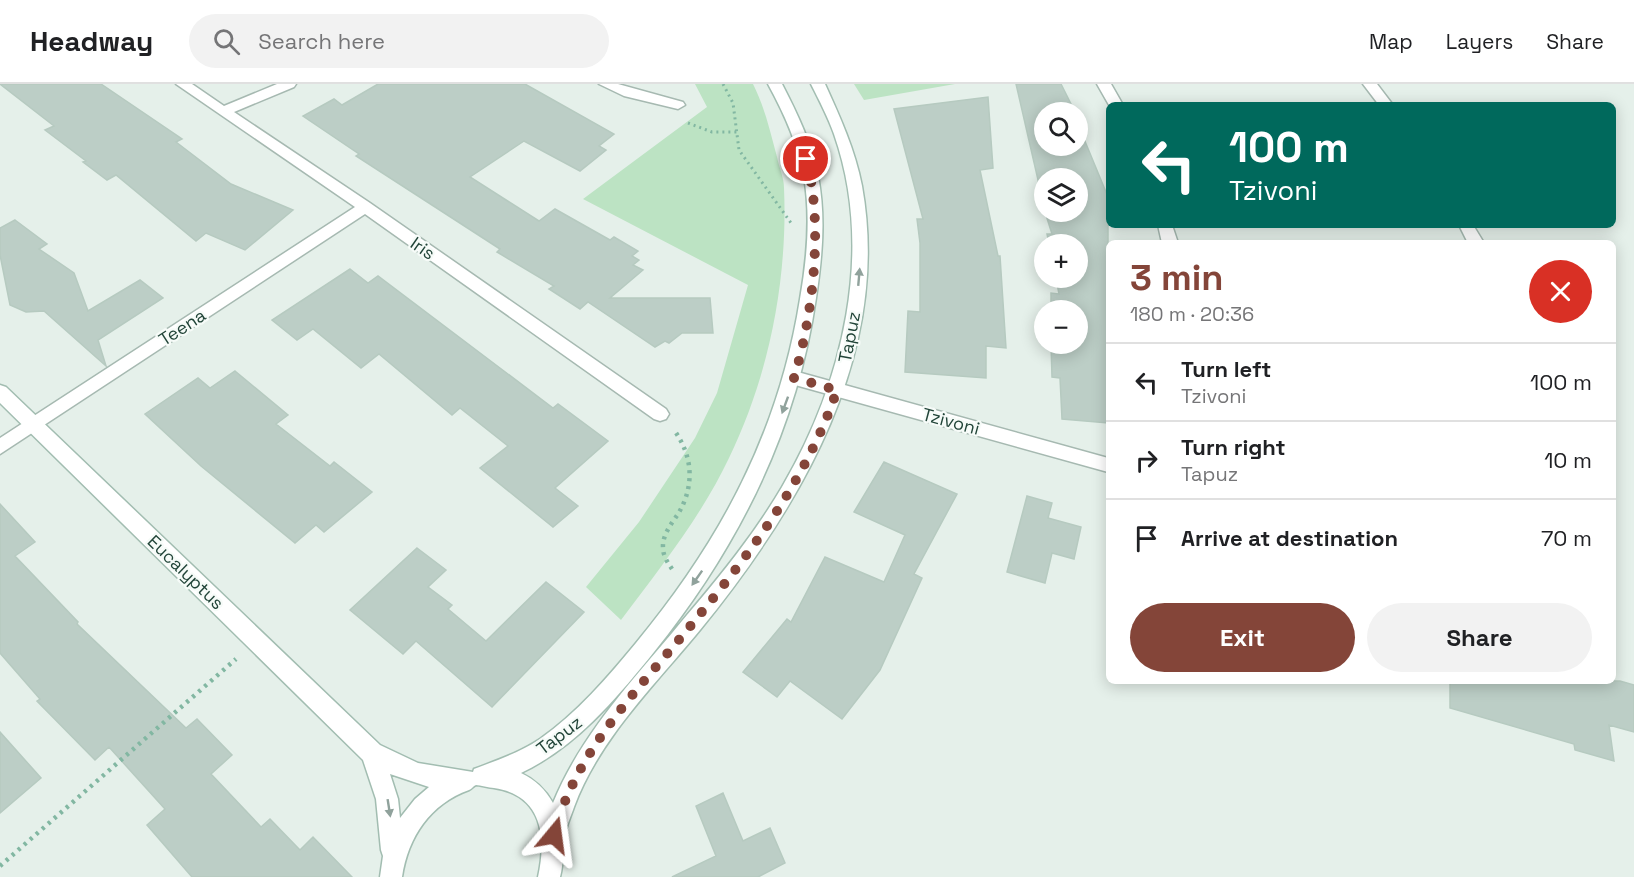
<!DOCTYPE html>
<html lang="en">
<head>
<meta charset="utf-8">
<style>
  :root { --surface:#fff; --page:#f2f2f2; --text:#202124; --muted:#757577; --line:#e0e0e0; --accent:#844539 }
  body { margin:0; font-family:"Space Grotesk",sans-serif; background:var(--page); color:var(--text); height:100vh; display:flex; flex-direction:column; font-size:22px; white-space:nowrap }
  * { box-sizing:border-box; margin:0 }
  p { font-size:20px; color:var(--muted) }
  .icon { flex:none; width:33px; height:33px; fill:none; stroke:currentColor; stroke-width:2; stroke-linecap:round; stroke-linejoin:round }
  .map { position:relative; flex:1; overflow:hidden }
  .panel { position:absolute; left:1106px; top:156px; width:510px; height:444px; display:flex; flex-direction:column; background:var(--surface); border-radius:9px; box-shadow:0 3px 15px #0003 }
  .panel>* { flex:none }
  .top-card { position:absolute; left:1106px; top:18px; width:510px; height:126px; border-radius:9px; box-shadow:0 3px 15px #0003; background:#00695c; color:#fff; overflow:hidden }
  .tools { position:absolute; left:1034px; top:18px; display:grid; gap:12px }
  .tools a { display:grid; place-items:center; width:54px; height:54px; border-radius:50%; background:var(--surface); box-shadow:0 3px 15px #0003; font-size:30px }
  .pin { position:absolute; display:grid; place-items:center; width:51px; height:51px; color:#fff; margin:-26px; border:3px solid #fff; border-radius:50%; box-shadow:0 2px 6px #0007 }
  .me { position:absolute; width:66px; margin:-33px; rotate:16deg; stroke-linejoin:round; filter:drop-shadow(0 0 4px #0008) }
  .turn { display:flex; align-items:center; gap:21px; height:126px; padding:0 24px; font-size:27px }
  .turn .icon { width:78px; height:78px; stroke-width:2.5 }
  .turn b { display:block; font-size:42px; line-height:51px }
  .round { display:grid; place-items:center; flex:none; width:63px; height:63px; border-radius:32px; background:var(--page) }
  .summary { display:flex; align-items:center; justify-content:space-between; height:102px; padding:0 24px }
  h1 { font-size:36px; font-weight:600; line-height:45px; color:var(--accent) }
  .cta { display:flex; gap:12px; margin-top:auto; padding:12px 24px }
  .cta a { flex:1; height:69px; border-radius:36px; background:var(--accent); color:#fff; font-size:24px; font-weight:600; line-height:69px; text-align:center }
  .cta a+a { background:var(--page); color:var(--text) }
  ul { padding:0; list-style:none }
  li { display:flex; align-items:center; gap:18px; height:78px; padding:0 24px; border-top:2px solid var(--line) }
  li div { flex:1 }
  li b { display:block; font-size:22px }
  li em { font-style:normal }
  header { display:flex; align-items:center; gap:36px; box-sizing:border-box; height:84px; padding:0 30px; background:var(--surface); border-bottom:2px solid var(--line) }
  header strong { font-size:28px }
  nav { display:flex; gap:33px; margin-inline-start:auto; font-size:21px }
  .search { width:420px; height:54px; background:var(--page); display:flex; align-items:center; gap:15px; box-sizing:border-box; padding:0 21px; border-radius:33px; color:var(--muted); font-size:22px }
  .map>svg:first-child { display:block }
  .green { fill:#bce3c3 }
  .building { fill:#bccec6; stroke:#b6cac0; stroke-width:1.5 }
  .lines { fill:none; stroke-linecap:round; stroke-linejoin:round }
  .street-casing { stroke:#a6b9b1; stroke-width:3 }
  .secondary-casing { stroke:#a2bdb1; stroke-width:3 }
  .path-far1 { stroke:#82b7a2; stroke-width:3; stroke-dasharray:2 4; stroke-linecap:butt }
  .path { stroke:#82b7a2; stroke-width:4.5; stroke-dasharray:3 5; stroke-linecap:butt }
  .street { fill:#fff; fill-rule:evenodd }
  .secondary { fill:#fff; fill-rule:evenodd }
  .oneway { fill:#90a29c }
  .route { stroke:#844539; stroke-width:10; stroke-dasharray:0 18 }
  .labels { text-anchor:middle; dominant-baseline:central; stroke-width:4.5; stroke-linejoin:round; paint-order:stroke }
  .street-label { font-size:18px; fill:#214438; stroke:#f6fbf8 }
</style>
</head>
<body>
<header>
<strong>Headway</strong>
<div class="search"><svg class="icon" aria-label="search" viewBox="0 0 24 24"><circle cx="10" cy="10" r="6"/><path d="M15 15l6 6"/></svg>Search here</div>
<nav><a>Map</a><a>Layers</a><a>Share</a></nav>
</header>
<div class="map">
<svg width="1634" height="793" viewBox="0 0 1634 793">
  <rect width="100%" height="100%" fill="#e5f0ea"/>
  <path class="green" d="M695,0h58c12,24 17,47 24,73 2,10 7,21 7,31 4,91 -15,188 -55,270 -28,59 -69,110 -108,162l-35,-33 53,-65 56,-84 22,-45 31,-108 -165,-86 124,-92z
    M854,0h101l-91,16z"/>
  <path class="building" d="M0,0h101l81,55 -6,3 55,42 62,26 -48,40 -39,-17 -10,8 -80,-66 -9,5 -24,-18 3,-1 -41,-31 9,-4z
    M378,0h147l89,50 -15,12 7,4 -26,21 -56,-30 -54,36 69,44 16,-12 55,31 4,-3 24,14 -6,5 7,4 -6,5 10,5 -33,28h100l3,35h-31l-13,10 -4,-2 -10,6 -67,-45 -8,7 -31,-20 5,-3 -57,-34 3,-3 -144,-93 3,-2 -56,-38 31,-17 8,6z
    M1016,0h45l13,26h-2l1,2h-29v34h33v-24l31,75v226l-46,-4 -2,-41 -8,-1 -1,-33h26v-34h-26v-17l8,1 -3,-16h21v-34h-28l-2,-10h5l-7,-22h32v-34h-33v28z
    M988,13l5,71 -13,2 18,86h2l6,92 -20,-2v32l-81,-6 3,-61 12,1v-69l-3,-24h6l-29,-110z
    M15,136l32,24 -8,5 35,24 14,38 52,-31 23,18 -65,42 8,26 -62,-55 -18,1 -16,-7 -10,-50v-27z
    M350,185l18,14 10,-7 175,132 5,-4 50,37 -53,47 23,18 -25,21 -73,-59 28,-22 -48,-38 -8,7 -73,-61 -18,14 -48,-39 -16,11 -25,-20z
    M235,287l53,44 -12,9 54,42 4,-4 38,30 -48,40 -8,-7 -21,18 -94,-77 -56,-52 53,-36 12,10z
    M884,378l73,32 -43,80 8,4 -42,92 -38,49 -52,-38 -13,16 -34,-25 44,-53 4,3 34,-65 59,25 21,-47 -51,-23z
    M1027,412l25,7 -4,15 33,9 -7,32 -22,-6 -7,30 -38,-11z
    M0,420l35,38 -20,14 63,66 -1,2 109,104 11,-9 35,36 -21,19 50,53 9,-8 30,31 13,-13 39,40h-160l-45,-52 18,-16 -56,-62 -14,13 -58,-59 3,-2 -40,-46z
    M417,464l29,22 -18,17 24,18 -4,4 38,32 60,-59 38,30 -92,95 -76,-66 -13,13 -53,-44z
    M1450,597h170l14,4v47l-25,-7 5,36 -39,-11 -1,-6 -124,-36z
    M0,648l41,46 -41,35z
    M723,709l20,48 27,-13 15,35 -27,14h-86l44,-21 -20,-50z"/>
  <g class="lines">
    <defs>
      <path id="street" d="M176,0h16l32,22 53,-22h19l-2,3 -60,25 136,91 296,206 3,5 -3,5 -6,2 -6,-2 -289,-205 -365,240v-16l355,-231z
        M599,0h19l65,18 2,3 -7,4 -54,-13z
        M1097,0h14l12,21h-14z
        M1363,0h14l16,21h-14z
        M1158,141h14l6,18h-16z
        M1459,141h14l11,18h-16z
        M794,287l314,87v14l-320,-89 -2,-5 2,-5z"/>
      <path id="secondary" d="M768,0h14c15,29 30,60 36,92 8,41 4,82 -2,122 -19,133 -79,251 -162,354 -38,47 -78,95 -133,121 15,7 24,16 32,30 30,-73 85,-128 134,-188 34,-40 68,-82 95,-128 61,-104 93,-236 52,-353 -6,-17 -15,-34 -23,-50h14c15,33 30,66 37,102 30,167 -61,320 -162,444 -45,55 -101,109 -126,177 -3,9 -8,20 -10,30 -2,13 0,26 -4,40h-22c9,-41 4,-82 -44,-89 -5,0 -14,-3 -18,-3 -3,1 -4,4 -7,5 -39,14 -61,47 -67,87h-22l3,-21 -2,-6 -5,-51 -13,-39 -363,-357v-18l6,2 374,358 38,18 55,9 1,-3c23,-9 45,-16 66,-30 37,-26 68,-62 96,-96 85,-103 143,-211 164,-344 7,-40 11,-82 4,-122 -6,-33 -20,-64 -36,-93zM390,690l39,13 -14,12 -15,19 -2,-19z"/>
    </defs>
    <use href="#street" class="street-casing"/>
    <use href="#secondary" class="secondary-casing"/>
    <path class="path-far1" d="M723,0l10,19 6,47 52,73
      M688,39l24,9h25"/>
    <path class="path" d="M672,485c-4,-6 -9,-13 -9,-21 -1,-13 9,-25 15,-34 17,-28 15,-58 -4,-84
      M0,782l236,-207"/>
    <use href="#street" class="street"/>
    <use href="#secondary" class="secondary"/>
  </g>
  <defs><path id="oneway-solid" d="M-6-.8H1V-3.2L6.5 0L1 3.2V.8H-6Z" transform="scale(1.5)"/></defs>
  <g class="oneway">
    <use href="#oneway-solid" transform="translate(859 193) rotate(-85)"/>
    <use href="#oneway-solid" transform="translate(785 321) rotate(110)"/>
    <use href="#oneway-solid" transform="translate(697 494) rotate(125)"/>
    <use href="#oneway-solid" transform="translate(389 724) rotate(81)"/>
  </g>
  <g class="lines">
    <path class="route" d="M554,751c21,-84 85,-146 138,-211 58,-70 116,-147 145,-234l-43,-12c19,-62 30,-156 12,-219"/>
  </g>
  <g class="labels">
    <g class="street-label">
      <text transform="translate(423 164) rotate(35)">Iris</text>
      <text transform="translate(182 243) rotate(-33)">Teena</text>
      <text transform="translate(849 253) rotate(-79)">Tapuz</text>
      <text transform="translate(951 337) rotate(15)">Tzivoni</text>
      <text transform="translate(186 488) rotate(44)">Eucalyptus</text>
      <text transform="translate(559 651) rotate(-37)">Tapuz</text>
    </g>
  </g>
</svg>
<div class="tools">
<a><svg class="icon" aria-label="search" viewBox="0 0 24 24"><circle cx="10" cy="10" r="6"/><path d="M15 15l6 6"/></svg></a>
<a><svg class="icon" aria-label="layers" viewBox="0 0 24 24"><path d="M12 4l9 5-9 5-9-5zM3 14l9 5 9-5"/></svg></a>
<a>+</a>
<a>−</a>
</div>
<div class="pin" style="left:806px;top:75px;background:#d93025"><svg class="icon" aria-label="arrive" viewBox="0 0 24 24"><path d="M6 21V4h12l-3 4 3 4H6"/></svg></div>
<svg class="me" style="left:554px;top:751px" viewBox="-20 -20 40 40"><path d="M0-17L14 15 0 8-14 15z" fill="#844539" stroke="#fff" stroke-width="4"/></svg>
<div class="top-card">
<div class="turn"><svg class="icon" aria-label="left" viewBox="0 0 24 24"><path d="M17 20v-9H6M10 6l-5 5 5 5"/></svg><div><b>100 m</b>Tzivoni</div></div>
</div>
<section class="panel">
<div class="summary"><div><h1>3 min</h1><p>180 m · 20:36</p></div><a class="round" style="background:#d93025;color:#fff"><svg class="icon" aria-label="close" viewBox="0 0 24 24"><path d="M6 6l12 12M18 6L6 18"/></svg></a></div>
<ul>
<li><svg class="icon" aria-label="left" viewBox="0 0 24 24"><path d="M17 20v-9H6M10 6l-5 5 5 5"/></svg><div><b>Turn left</b><p>Tzivoni</p></div><em>100 m</em></li>
<li><svg class="icon" aria-label="right" viewBox="0 0 24 24"><path d="M7 20v-9h11M14 6l5 5-5 5"/></svg><div><b>Turn right</b><p>Tapuz</p></div><em>10 m</em></li>
<li><svg class="icon" aria-label="arrive" viewBox="0 0 24 24"><path d="M6 21V4h12l-3 4 3 4H6"/></svg><div><b>Arrive at destination</b></div><em>70 m</em></li>
</ul>
<div class="cta"><a>Exit</a><a>Share</a></div>
</section>
</div>
</body>
</html>
